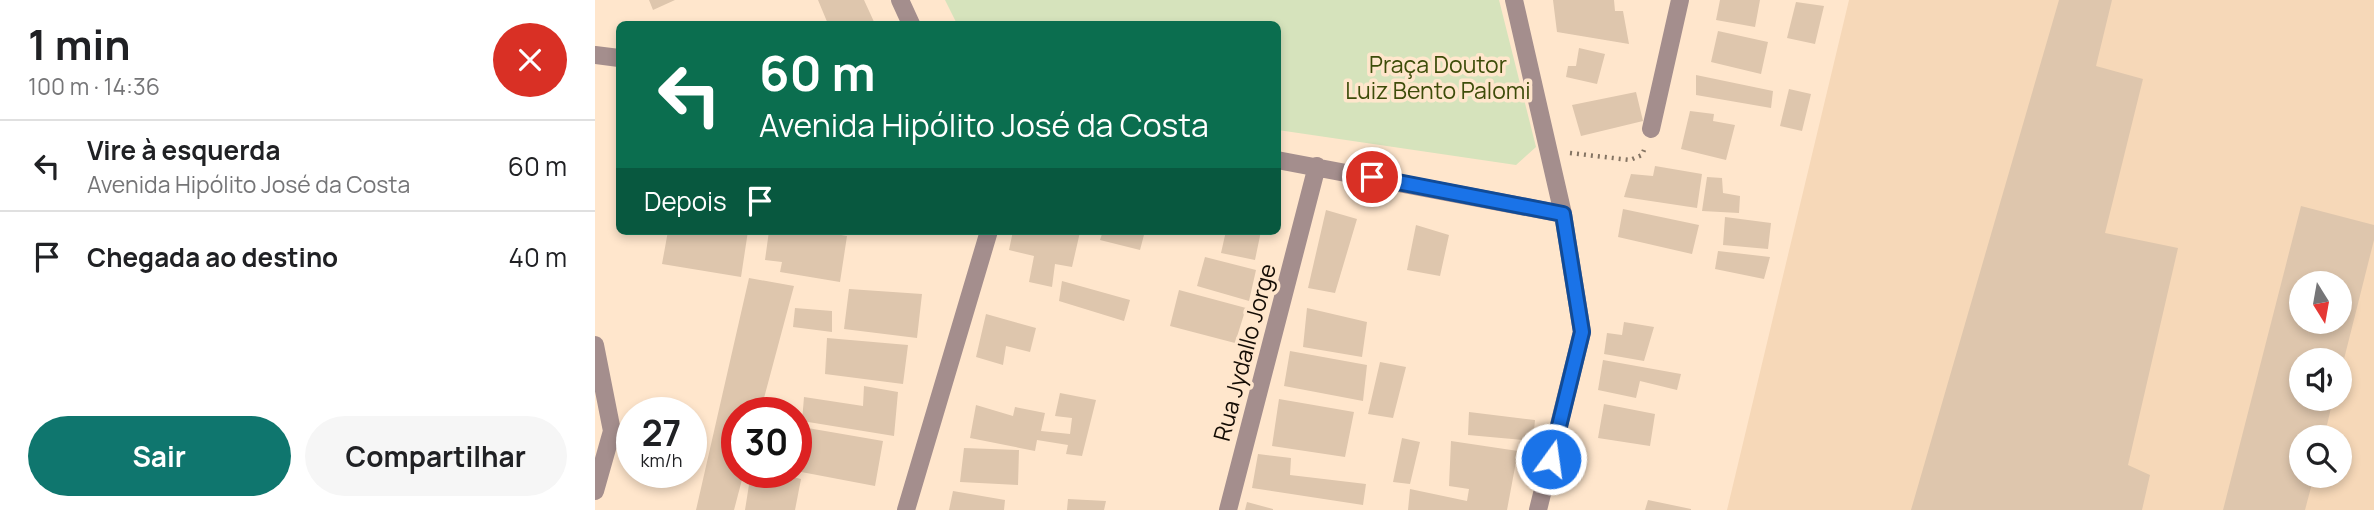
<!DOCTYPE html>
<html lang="pt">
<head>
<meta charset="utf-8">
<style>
  :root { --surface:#fff; --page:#f6f6f6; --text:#202124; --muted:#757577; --line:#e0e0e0; --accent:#0f766e }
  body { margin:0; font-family:Manrope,sans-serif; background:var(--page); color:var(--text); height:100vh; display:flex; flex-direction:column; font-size:26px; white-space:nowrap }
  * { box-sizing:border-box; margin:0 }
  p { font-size:23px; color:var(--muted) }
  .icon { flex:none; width:38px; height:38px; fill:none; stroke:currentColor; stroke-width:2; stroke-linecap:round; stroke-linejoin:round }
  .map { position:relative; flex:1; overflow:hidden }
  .side { display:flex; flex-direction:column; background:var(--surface); width:595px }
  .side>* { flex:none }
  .guide { position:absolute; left:21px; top:21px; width:665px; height:214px; border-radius:10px; box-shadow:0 4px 10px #0003; background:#0b6e4f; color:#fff; overflow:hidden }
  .needle { width:46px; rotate:169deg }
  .fabs { position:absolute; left:1694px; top:271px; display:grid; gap:14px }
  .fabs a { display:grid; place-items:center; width:63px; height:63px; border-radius:50%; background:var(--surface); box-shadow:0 4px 10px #0003; font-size:35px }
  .speed { position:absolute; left:21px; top:397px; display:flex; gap:14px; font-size:35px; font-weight:700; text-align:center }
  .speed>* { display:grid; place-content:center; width:91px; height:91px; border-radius:50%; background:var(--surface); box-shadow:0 4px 10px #0003; line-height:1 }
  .speed small { font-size:18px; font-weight:400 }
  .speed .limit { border:10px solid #d22; background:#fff; color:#111 }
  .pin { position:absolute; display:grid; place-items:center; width:60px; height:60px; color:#fff; margin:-30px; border:4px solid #fff; border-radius:50%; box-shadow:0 2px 7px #0007 }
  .me { position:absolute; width:77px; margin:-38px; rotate:14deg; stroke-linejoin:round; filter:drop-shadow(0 0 5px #0008) }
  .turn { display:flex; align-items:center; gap:24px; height:147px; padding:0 28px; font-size:32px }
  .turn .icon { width:91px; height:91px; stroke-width:2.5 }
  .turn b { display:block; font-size:49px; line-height:60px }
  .then { display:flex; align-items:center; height:66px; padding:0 28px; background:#0003; gap:14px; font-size:26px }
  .round { display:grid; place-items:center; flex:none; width:74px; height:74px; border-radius:37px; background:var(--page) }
  .overview { display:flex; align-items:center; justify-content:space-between; height:119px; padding:0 28px }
  h1 { font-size:42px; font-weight:700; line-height:52px }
  .button { display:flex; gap:14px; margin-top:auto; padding:14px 28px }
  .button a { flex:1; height:80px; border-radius:42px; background:var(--accent); color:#fff; font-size:28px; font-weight:700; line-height:80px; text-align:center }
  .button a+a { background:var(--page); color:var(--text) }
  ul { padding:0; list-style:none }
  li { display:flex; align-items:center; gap:21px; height:91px; padding:0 28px; border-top:2px solid var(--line) }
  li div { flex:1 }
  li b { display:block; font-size:26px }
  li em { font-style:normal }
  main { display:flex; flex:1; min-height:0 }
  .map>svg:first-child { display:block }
  .built { fill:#f6d8b8; fill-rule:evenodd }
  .green { fill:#d6e3bc }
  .building { fill:#dec6ad; fill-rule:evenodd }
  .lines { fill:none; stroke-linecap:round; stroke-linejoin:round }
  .path { stroke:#847463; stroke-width:4.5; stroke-dasharray:2 5; stroke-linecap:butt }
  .street { stroke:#a48e8d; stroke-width:18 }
  .route-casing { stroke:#114b97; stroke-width:18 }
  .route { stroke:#1a73e8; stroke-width:12 }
  .labels { text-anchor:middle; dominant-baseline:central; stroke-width:7; stroke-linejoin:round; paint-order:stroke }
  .park-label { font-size:23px; fill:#3d4c09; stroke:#ffe6cc }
  .street-label { font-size:23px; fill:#140c04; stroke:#ffe6cc }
</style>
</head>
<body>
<main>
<section class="side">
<div class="overview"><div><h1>1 min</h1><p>100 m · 14:36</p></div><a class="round" style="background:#d93025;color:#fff"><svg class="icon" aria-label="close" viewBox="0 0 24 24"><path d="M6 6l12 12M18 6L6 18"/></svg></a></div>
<ul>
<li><svg class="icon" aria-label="left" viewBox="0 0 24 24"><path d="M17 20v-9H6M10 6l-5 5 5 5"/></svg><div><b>Vire à esquerda</b><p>Avenida Hipólito José da Costa</p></div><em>60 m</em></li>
<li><svg class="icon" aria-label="arrive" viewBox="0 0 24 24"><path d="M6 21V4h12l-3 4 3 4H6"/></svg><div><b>Chegada ao destino</b></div><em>40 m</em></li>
</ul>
<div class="button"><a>Sair</a><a>Compartilhar</a></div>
</section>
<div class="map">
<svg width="1779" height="510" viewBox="0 0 1779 510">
  <rect width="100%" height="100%" fill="#ffe6cc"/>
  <path class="built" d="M1254,0h525v510h-647zM1706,284h39v38h-39zM1706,360h39v39h-39zM1706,438h39v38h-39z"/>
  <path class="green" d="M350,0h554l37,147 -20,18 -238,-35 -1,-106h-320z"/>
  <path class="building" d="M54,0h26l-22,10z
    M223,0h46l11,24h-47z
    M958,0h61l1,11h8l6,33 -72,-12z
    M1125,0h40l-5,27 -39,-7z
    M1464,0h53l-16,66 47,13 -38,154 73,15 -50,217 22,10 -8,35h-231z
    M1201,2l28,4 -9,38 -28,-6z
    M1123,31l50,11 -7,32 -50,-12z
    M984,48l26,6 -8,30 -31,-7 2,-11h8z
    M1101,75l77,16 -2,17 -75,-13z
    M1194,89l22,5 -9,37 -22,-5z
    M1041,92l7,29 -62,15 -9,-31z
    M1095,111l24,3 -1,7 22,4 -9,35 -45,-11z
    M1060,166l47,8 -5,34 -73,-11 7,-23 22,2z
    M1112,177l15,1 1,15 17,3 -1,17 -37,-2z
    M1706,206l73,19v15l-33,131 -1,-11h-39v39h32l-9,39h-23v38h13l-9,34h-82zM1706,284h39v38h-39z
    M1028,209l76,16 -7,29 -74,-17z
    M731,210l31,9 -22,74 -27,-5z
    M1130,217l46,6 -3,26 -45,-4z
    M821,225l33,10 -9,41 -33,-6z
    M73,231h80l-7,46 -79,-13z
    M174,231h48l30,5 -7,46 -60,-10 2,-10 -17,-2z
    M418,231l67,1 -8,35 -17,-3 -3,23 -23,-5 5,-26 -25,-6z
    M508,231h42l-5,19 -40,-10z
    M631,231h35l-6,29 -34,-7z
    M1123,251l52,6 -6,22 -49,-10z
    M610,257l51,13 -7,31 -52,-15z
    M154,278l45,8 -34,127h-23v59h7l-10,38h-38z
    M467,281l68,19 -6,21 -65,-20z
    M254,289l73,5 -5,44 -73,-9z
    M584,290l67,18 -11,35 -65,-17z
    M200,308l37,3v21l-39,-5z
    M712,308l60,14 -5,35 -59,-10z
    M391,314l50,14 -6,24 -24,-6 -3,19 -27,-8z
    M1029,322l30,5 -10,34 -40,-7 3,-21 15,2z
    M232,338l81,7 -5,39 -78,-10z
    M695,351l77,14 -4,36 -79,-15z
    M1008,360l78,14 -4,16 -37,-9 -4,17 -38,-8z
    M785,362l26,5 -13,51 -25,-4z
    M269,386l34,6 -4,44 -92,-15 2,-24 59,9z
    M465,393l36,7 -14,56 -16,-2 2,-9 -31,-5 -2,11 -65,-13 6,-33 37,11 2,-9 30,6 -4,18 29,3 2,-16 -17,-2z
    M684,399l75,13 -9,45 -73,-11z
    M1009,404l51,10 -5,32 -52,-8z
    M874,412l66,8 -2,21 -65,-6z
    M201,426l87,15 -8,45 -79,-15z
    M807,438l18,4 -10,42 -17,-2z
    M856,441l67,10 -11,59h-99l2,-21 57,12 2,-12 -20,-3z
    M369,448l55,2 -1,35 -58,-3z
    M663,454l33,4 -1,17 76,9 -3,21 -111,-17z
    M156,472h23l27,7 -6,31h-50z
    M358,491l52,9 -1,10h-55z
    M473,499l38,2 -2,9h-37z
    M1053,500l43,9v1h-46z
    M652,502l26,7v1h-28z"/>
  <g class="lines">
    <path class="path" d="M975,153l60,7 12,-5 2,-5"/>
    <path class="street" d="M305,0l11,24
      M919,0l49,214 19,118 -44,178
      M0,55l24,3
      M1056,129l29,-129
      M682,160l286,54
      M0,345l17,86 -17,60
      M311,510l83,-279
      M633,510l89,-344"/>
  </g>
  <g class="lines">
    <defs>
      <path id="route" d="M777,177l191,37 19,118 -31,127"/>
    </defs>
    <use href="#route" class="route-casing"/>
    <use href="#route" class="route"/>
  </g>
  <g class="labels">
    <g class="park-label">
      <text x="843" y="64">Praça Doutor<tspan x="843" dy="26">Luiz Bento Palomi</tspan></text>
    </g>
    <g class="street-label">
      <text transform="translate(649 352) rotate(-75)">Rua Jydallo Jorge</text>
    </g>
  </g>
</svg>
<div class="fabs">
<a><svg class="needle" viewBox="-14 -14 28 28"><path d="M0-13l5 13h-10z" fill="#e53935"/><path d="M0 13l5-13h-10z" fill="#757577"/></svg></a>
<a><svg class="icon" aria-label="sound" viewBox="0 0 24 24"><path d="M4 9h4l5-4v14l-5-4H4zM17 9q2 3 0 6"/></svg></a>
<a><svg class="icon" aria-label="search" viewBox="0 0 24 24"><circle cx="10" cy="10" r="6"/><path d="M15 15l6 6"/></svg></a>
</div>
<div class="speed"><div>27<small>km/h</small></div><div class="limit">30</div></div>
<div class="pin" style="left:777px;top:177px;background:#d93025"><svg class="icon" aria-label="arrive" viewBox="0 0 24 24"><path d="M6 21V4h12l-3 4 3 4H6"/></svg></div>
<svg class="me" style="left:956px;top:459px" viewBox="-20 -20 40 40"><circle r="17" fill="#1a73e8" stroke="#fff" stroke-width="3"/><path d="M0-11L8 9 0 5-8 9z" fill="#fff"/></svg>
<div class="guide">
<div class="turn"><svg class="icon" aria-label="left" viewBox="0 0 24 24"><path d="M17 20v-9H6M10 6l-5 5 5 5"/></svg><div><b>60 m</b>Avenida Hipólito José da Costa</div></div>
<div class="then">Depois<svg class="icon" aria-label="arrive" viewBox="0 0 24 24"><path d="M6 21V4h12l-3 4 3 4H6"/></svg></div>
</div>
</div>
</main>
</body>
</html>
